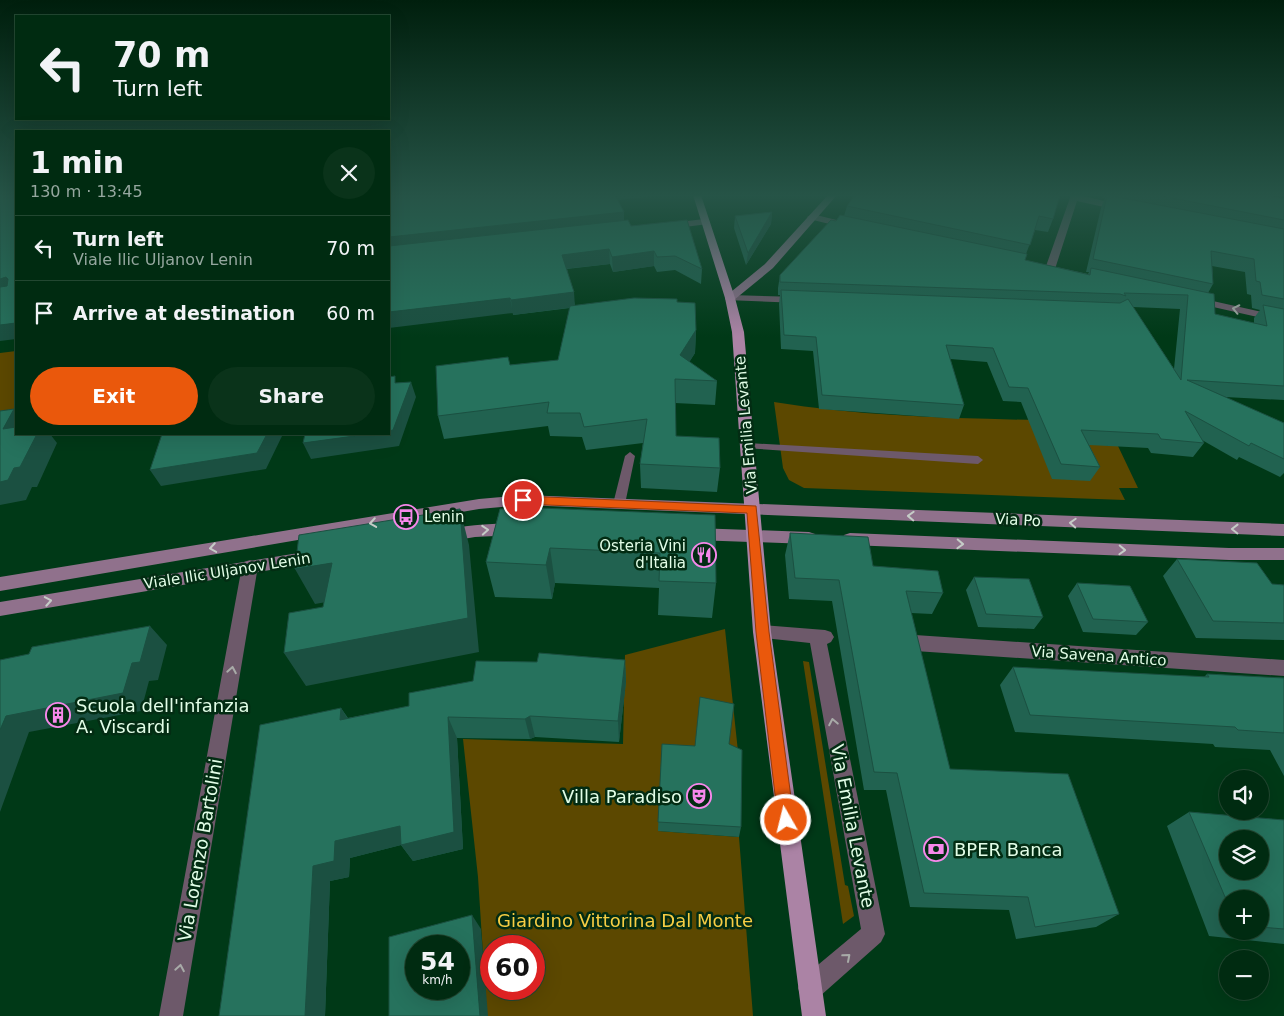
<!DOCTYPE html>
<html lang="en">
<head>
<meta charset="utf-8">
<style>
  :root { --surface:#002b11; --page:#0a331a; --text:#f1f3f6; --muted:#95a79f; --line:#224731; --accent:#ea580c }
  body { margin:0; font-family:"DejaVu Sans",sans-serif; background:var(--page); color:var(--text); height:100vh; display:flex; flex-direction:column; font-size:19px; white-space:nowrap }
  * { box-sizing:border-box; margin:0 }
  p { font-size:16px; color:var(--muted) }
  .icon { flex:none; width:28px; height:28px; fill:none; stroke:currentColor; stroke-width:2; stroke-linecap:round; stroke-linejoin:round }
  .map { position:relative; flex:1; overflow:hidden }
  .drawer { position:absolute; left:15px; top:130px; width:375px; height:305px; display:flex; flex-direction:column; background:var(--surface); border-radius:0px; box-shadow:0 5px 20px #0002,0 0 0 1px var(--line) }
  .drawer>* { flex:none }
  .banner { position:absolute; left:15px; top:15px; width:375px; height:105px; border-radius:0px; box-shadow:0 5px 20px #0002,0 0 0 1px var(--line); background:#002b11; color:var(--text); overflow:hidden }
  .controls { position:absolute; left:1219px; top:770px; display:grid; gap:10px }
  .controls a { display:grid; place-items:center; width:50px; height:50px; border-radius:50%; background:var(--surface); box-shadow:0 5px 20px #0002,0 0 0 1px var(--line); font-size:25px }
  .speed { position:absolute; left:405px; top:935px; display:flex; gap:10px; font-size:25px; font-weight:700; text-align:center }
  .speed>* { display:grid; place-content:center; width:65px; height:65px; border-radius:50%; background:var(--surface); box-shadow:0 5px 20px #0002,0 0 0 1px var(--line); line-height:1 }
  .speed small { font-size:12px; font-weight:400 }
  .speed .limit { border:8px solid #d22; background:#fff; color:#111 }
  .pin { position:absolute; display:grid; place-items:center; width:42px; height:42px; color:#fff; margin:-21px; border:2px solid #fff; border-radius:50%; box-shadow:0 1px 5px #0007 }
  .me { position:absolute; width:55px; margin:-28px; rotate:352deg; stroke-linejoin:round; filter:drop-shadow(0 0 4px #0008) }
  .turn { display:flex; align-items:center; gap:18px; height:105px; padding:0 15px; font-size:22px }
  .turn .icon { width:65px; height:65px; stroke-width:2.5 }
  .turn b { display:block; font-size:35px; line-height:42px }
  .round { display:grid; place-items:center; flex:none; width:52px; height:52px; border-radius:26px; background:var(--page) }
  .head { display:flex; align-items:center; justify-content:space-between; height:85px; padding:0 15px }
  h1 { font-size:30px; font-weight:600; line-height:38px }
  .cta { display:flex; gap:10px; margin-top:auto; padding:10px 15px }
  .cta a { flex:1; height:58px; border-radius:30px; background:var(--accent); color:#fff; font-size:20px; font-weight:600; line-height:58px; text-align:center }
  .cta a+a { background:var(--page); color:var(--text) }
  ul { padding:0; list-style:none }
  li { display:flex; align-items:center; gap:15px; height:65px; padding:0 15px; border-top:1px solid var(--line) }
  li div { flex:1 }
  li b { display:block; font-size:19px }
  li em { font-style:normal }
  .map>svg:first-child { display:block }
  .green { fill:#5c4800; fill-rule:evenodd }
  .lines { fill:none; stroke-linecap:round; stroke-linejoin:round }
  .lane { fill:#6d596a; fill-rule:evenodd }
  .street { fill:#6d596a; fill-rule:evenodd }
  .secondary { fill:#90718c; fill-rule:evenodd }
  .primary { fill:#ab83a5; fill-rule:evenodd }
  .wall { fill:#216250; fill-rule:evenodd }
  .shaded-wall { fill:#1b5041 }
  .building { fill:#26725d; stroke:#1b5041; fill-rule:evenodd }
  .oneway { stroke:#a8aba8 }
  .oneway2 { stroke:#c5ccc7 }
  .route { fill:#ea580c; stroke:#983908 }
  .labels { text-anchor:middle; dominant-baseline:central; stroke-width:5; stroke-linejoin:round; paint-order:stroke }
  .street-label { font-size:15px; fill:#e2fde7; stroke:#032c13 }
  .poi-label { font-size:15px; fill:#e2fde7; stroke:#032c13; text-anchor:start }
  .near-poi-label { font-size:18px; fill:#e2fde7; stroke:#032c13; text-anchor:start }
  .near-street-label { font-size:18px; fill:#e2fde7; stroke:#032c13 }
  .near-park-label { font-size:18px; fill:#f8ce44; stroke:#032c13 }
</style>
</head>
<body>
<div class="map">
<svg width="1284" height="1016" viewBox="0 0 1284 1016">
  <rect width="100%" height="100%" fill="#003917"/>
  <path class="green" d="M16,351v63l-16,3v-64z
    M774,402c109,18 220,16 330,20l-2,13 5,11h11l20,42h-19l6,12 -321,-12 -15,-8 -6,-12z
    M725,629l14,132 -81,70 81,6 14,179h-266l-9,-139 -15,-138 160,5 2,-89zM491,946h43v43h-43z
    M803,661l6,1 36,223 3,1 6,30 -11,8z"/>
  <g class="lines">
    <path class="lane" d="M748,443l230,13 5,4 -5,4 -234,-16 -1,-2 1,-2z
      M630,452l5,4 -10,48 -6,4 -6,-4 12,-48z"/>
    <path class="street" d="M1071,195h8l46,11 2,2 -5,3 -45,-10 -22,68 -5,3 -4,-1 -1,-2z
      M812,214l41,10 2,2 -5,3 -41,-10 -2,-2z
      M705,219l5,3 -2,2 -39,5 -5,-3 5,-3z
      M730,295l70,2 5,3 -5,3 -74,-3 -1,-2z
      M1195,297l89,20v6l-93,-21 -1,-2z
      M250,560l6,2 2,4 -75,450h-24l83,-450 2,-4z
      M762,625l63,5 6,2 3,5 -3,5 -4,2 58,290 -4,8 -62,55 -9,3 -9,-3 -3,-9 3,-9 60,-50 -51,-286 -54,-6 -3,-5 3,-5z
      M915,635l369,25v16l-369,-25 -6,-3 -3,-5 3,-5z"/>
    <path class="secondary" d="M828,195h9l-64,73 -39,32h-8l-1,-2 1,-2 39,-32z
      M523,495l761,29v12l-761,-31 -44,4 -479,82v-14l479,-78z
      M515,523l5,2 3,4 -3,4 -5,2 -40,2 -30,5 -5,-2 -3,-4 3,-4c24,-8 50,-8 75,-9z
      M695,528l114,4 6,2 2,4 -2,4 -6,2 -114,-4 -5,-2 -3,-4 3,-4z
      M850,533l379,15h55v12h-55l-379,-15 -6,-2 -2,-4 2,-4z
      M317,550l6,2 2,4 -2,4 -6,2 -317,54v-14z"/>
    <path class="primary" d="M693,195h8l34,103 9,34 27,300 55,384h-24l-49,-384 -21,-300 -7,-34z"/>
  </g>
  <path class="wall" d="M389,195h273l-45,5 7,21 78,48 -1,15 -26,-14 -18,2 -3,-6 -41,6 -3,-8 -43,5 8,37 102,-4 19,28 -1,23 -6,9 28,19 -2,24 -40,-2 1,33 44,32 -3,24 -76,-4 -1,-24 3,-21 -57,7 -4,-13 -32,-1 -2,-10 -104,13 -6,-23 72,-51 48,-5 12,-52 -57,7v-2z
    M1060,195l-7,24 -5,13 -13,-2 -9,24 -1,6 63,14 1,-2h-3l15,-64 4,-10h-2l1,-3h158l22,4v201l-59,-3 59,26v50l-4,4 -41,-20 -2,3 -35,-20 2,3 -11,14 -42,-4 -3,-5 -59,-3 11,22 -10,14 -38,-2 -31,-77 -18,-1 -16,-39 -37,-3 14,46 -5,14 -140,-10 -6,-58 -32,-2 -2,-45 1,-9h-2v-7l2,-13 56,-54 8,-5 3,-10zM1212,266l33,6 2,22 4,1 1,13 8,2 -6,8v5l-39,-9 -7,-21 5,-9zM1133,307l47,2 -6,60z
    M772,212l-1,12 -25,41 -12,-37 1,-12z
    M500,509l215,6 1,68 -4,35 -54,-3 1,-27 -104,-5 -3,16 -57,-2 -9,-35z
    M790,533l153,60 -11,21 -21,-1 39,156 169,145 -23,13 -80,12 -7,-29 -99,-3 -24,-117h-22l-32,-189 -43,-2 -4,-44z
    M1177,559l95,25 12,1v55l-88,-2 -33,-62z
    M974,577l69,40 -9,12 -56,-2 -12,-37z
    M1077,583l71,39 -12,13 -53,-3 -15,-36z
    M625,660l1,22 -7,60 -84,-5 -5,2 -73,-1 6,111 -50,12 -12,-16 -51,13 -1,19 -19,4 -5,135h-106l122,-308 7,10 61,-12 64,-25 64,-19z
    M1013,667l191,10 3,-3 77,4v98l-14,-26 -55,-3 -2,-3 -198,-12 -15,-47z
    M662,744l32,2 35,-2 12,83 -2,10 -81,-6z
    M1189,812l95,8v124l-75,-8 -42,-110zM1228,899h32v32h-32z"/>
  <path class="shaded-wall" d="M611,195h51l-51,5z
    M624,212v14l-235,26v-15z
    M772,212l-1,12 -25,41 2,-12z
    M609,249l1,15 -47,5 -1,-14z
    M654,251v15l-41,6 -1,-15z
    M6,277l10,14 -16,4v-16z
    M574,292l1,15 -62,8 -2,-15z
    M510,298l3,15 -124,15v-16z
    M16,323v16l-16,2v-16z
    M696,330l-1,23 -16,26 1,-24z
    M411,382l5,15 -17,49 -88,13 -8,-16 66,-9h20v-3z
    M14,409l2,2v23l-13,-5z
    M37,434h13l7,9 -20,44h-5l-6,13 -26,5v-23l14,-14z
    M267,434h16l-17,35 -105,17 -11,-16z
    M460,509l9,36 10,107 -173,34 -22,-33z
    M550,548l5,35 -3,16 -6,-34z
    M332,563l17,35 -34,6 -20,-35z
    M150,626l17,19 -9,35 -9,1 -8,30 -112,21 -29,80v-82l6,-14 126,-53z
    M625,660l1,22 -7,60 -1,-21z
    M341,708l13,21 -14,-9z
    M530,716l5,21 -5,2 -5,-20z
    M448,717l9,21 6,111 -50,12 -12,-16 -51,13 -1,19 -19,4 -5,135h-20l8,-150 22,-25z
    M472,915l9,14 7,87h-8z"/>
  <path class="building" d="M0,195h16v128l-16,2v-38l7,-1 1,-7 -2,-2 -6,2z
    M389,195h226l9,17 -235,25z
    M855,195h205l-7,24 -14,-3 -9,29 -183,-39z
    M1107,195l177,34v70l-22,-4 -2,-13 -4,-1 -2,-22 -43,-8 2,33 -120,-25z
    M1157,195h105l22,4v21z
    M772,212l-24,41 -13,-37z
    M840,215l187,39 -2,6 65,15 1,-7 123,26 1,20 52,12 -4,-21 21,4v77l-97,-6 97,43v36l-33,-16 -2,3 -64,-35 19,32 -43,-4 -3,-5 -77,-4 19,37 -39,-3 -33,-76 -19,-1 -16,-39 -47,-3 18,60 -142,-10 -6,-58 -32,-2 -3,-45 339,13 8,-4 53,81 7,-85 -64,-2 2,3 -6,-2 -340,-12v-7l51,-55 5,1z
    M628,220l3,6 56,-6 15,49 -27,-13 -18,1 -3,-6 -42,6 -3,-8 -47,6 12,37 -63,8 -1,-2 -121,14v-66z
    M634,298l43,1v3l18,1 1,27 -16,25 37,26 -42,-2 1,57 43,2 1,30 -80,-4 7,-45 -63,8 -4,-14h-33l2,-11 -111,14 -2,-50 72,-9 2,8 48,-5 12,-54z
    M395,376v7l16,-1 -18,48 -4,1v-54z
    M14,409l-11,20 13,-2v7h21l-17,33 -6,1 -6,12 -8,2v-71z
    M162,434h105l-10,19 -107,17z
    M305,434h64l-66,9z
    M540,508l175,7 1,68 -57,-2 1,-28 -110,-5 -4,17 -60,-3 14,-53z
    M460,509l8,109 -184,35 5,-40 34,-6 9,-44 -37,6 4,-34z
    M790,533l78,4 5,29 65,5 5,22 -37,-2 44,178 118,5 51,140 -84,13 -7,-30 -104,-4 -27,-120 -23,-1 -35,-192 -44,-2z
    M1177,559l80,4 15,21 12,1v38l-71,-2z
    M974,577l55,2 14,38 -57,-3z
    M1077,583l53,3 18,36 -55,-3z
    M150,626l-10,36 -8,1 -9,30 -117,23 -6,14v-70l29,-6 3,-7z
    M539,653l86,7 -7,61 -88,-5 -5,3 -77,-2 6,115 -53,13 -1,-19 -65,15 -1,20 -21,5 -8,150h-86l41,-291 81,-17 -1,12 69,-14v-13l64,-12 3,-20 61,1z
    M1013,667l196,10 -2,-3 77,4v55l-46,-3 -3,-3 -205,-12z
    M700,697l34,7 -5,40 13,6 -1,77 -83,-5 4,-78 33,2z
    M1189,812l95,8v109l-24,-2v-28h-32v5zM1228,839h32v32h-32z
    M472,915l8,101h-91v-79zM416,946h43v43h-43z"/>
  <defs><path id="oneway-chevron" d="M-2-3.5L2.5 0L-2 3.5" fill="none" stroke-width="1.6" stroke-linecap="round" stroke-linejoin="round" transform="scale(1.25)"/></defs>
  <g class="oneway">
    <use href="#oneway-chevron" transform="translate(1236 309) rotate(-168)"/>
    <use href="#oneway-chevron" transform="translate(232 670) rotate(-80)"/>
    <use href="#oneway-chevron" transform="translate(833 722) rotate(-101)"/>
    <use href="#oneway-chevron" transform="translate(847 957) rotate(-41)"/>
    <use href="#oneway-chevron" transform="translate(180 968) rotate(-80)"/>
  </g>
  <g class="oneway2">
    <use href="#oneway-chevron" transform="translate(911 516) rotate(-178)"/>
    <use href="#oneway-chevron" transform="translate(373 523) rotate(171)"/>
    <use href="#oneway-chevron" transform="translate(1073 523) rotate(-177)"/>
    <use href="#oneway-chevron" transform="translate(1235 529) rotate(-179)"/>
    <use href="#oneway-chevron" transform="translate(485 530) rotate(-4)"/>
    <use href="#oneway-chevron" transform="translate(960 544) rotate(2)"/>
    <use href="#oneway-chevron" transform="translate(213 548) rotate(171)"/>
    <use href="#oneway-chevron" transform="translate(1122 550) rotate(2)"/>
    <use href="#oneway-chevron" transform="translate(48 601) rotate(-10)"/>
  </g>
  <linearGradient id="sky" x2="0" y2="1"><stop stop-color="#001f0d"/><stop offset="0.58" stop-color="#265447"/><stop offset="1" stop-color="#265447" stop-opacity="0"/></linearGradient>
  <rect width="1284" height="337" fill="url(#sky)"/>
  <path class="route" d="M523,496l233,10 13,126 25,188 -2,5 -6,2 -5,-2 -3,-5 -22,-188 -9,-119 -224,-9 -6,-4z"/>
  <defs>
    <symbol id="bus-ring" viewBox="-11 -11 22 22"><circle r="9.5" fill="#032c13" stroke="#f788eb" stroke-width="1.5"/><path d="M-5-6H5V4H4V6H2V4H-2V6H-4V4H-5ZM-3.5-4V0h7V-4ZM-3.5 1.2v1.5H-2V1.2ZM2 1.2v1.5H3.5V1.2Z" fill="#f788eb"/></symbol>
    <symbol id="restaurant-ring" viewBox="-11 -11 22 22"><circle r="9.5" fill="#032c13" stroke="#f788eb" stroke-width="1.5"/><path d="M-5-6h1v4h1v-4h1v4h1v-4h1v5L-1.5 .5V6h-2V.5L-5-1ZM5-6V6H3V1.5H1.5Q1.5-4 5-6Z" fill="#f788eb"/></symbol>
    <symbol id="building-ring" viewBox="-11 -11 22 22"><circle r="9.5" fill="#032c13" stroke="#f788eb" stroke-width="1.5"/><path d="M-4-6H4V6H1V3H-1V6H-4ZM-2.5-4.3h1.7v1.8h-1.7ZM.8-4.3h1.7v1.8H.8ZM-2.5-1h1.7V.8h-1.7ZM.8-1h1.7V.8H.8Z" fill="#f788eb"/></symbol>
    <symbol id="theatre-ring" viewBox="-11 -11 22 22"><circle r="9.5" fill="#032c13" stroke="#f788eb" stroke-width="1.5"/><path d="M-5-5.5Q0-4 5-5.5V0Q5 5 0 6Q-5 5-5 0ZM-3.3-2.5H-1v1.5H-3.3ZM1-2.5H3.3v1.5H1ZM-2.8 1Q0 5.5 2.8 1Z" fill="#f788eb"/></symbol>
    <symbol id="bank-ring" viewBox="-11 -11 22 22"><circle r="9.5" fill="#032c13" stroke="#f788eb" stroke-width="1.5"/><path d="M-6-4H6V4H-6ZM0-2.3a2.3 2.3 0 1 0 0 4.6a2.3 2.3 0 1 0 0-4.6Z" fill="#f788eb"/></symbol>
  </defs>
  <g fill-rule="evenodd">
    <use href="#bus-ring" x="392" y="503" width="28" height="28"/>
    <use href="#restaurant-ring" x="690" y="541" width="28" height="28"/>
    <use href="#building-ring" x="44" y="701" width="28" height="28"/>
    <use href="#theatre-ring" x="685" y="782" width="28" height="28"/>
    <use href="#bank-ring" x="922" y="835" width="28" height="28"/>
  </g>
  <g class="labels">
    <g class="street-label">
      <text transform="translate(746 425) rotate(-95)">Via Emilia Levante</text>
      <text transform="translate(1018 520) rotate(3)">Via Po</text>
      <text transform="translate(227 571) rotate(-9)">Viale Ilic Uljanov Lenin</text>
      <text transform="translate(1099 656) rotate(4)">Via Savena Antico</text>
    </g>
    <g class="poi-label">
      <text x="424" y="517">Lenin</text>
      <text x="686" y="546" text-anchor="end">Osteria Vini<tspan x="686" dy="17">d'Italia</tspan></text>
    </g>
    <g class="near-poi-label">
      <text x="76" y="705">Scuola dell'infanzia<tspan x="76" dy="21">A. Viscardi</tspan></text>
      <text x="682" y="796" text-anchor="end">Villa Paradiso</text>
      <text x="954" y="849">BPER Banca</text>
    </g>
    <g class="near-street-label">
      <text transform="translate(853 826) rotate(79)">Via Emilia Levante</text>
      <text transform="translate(200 850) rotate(-80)">Via Lorenzo Bartolini</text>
    </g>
    <g class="near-park-label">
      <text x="625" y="920">Giardino Vittorina Dal Monte</text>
    </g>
  </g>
</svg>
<div class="controls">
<a><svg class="icon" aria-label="sound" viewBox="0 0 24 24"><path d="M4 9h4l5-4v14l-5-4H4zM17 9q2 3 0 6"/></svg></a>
<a><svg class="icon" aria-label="layers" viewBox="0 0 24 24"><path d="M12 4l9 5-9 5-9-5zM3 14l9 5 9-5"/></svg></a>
<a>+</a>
<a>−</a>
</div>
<div class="speed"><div>54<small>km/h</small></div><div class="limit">60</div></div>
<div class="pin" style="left:523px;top:500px;background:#d93025"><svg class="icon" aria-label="arrive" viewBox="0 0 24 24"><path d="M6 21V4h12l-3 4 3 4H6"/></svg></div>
<svg class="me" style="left:786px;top:820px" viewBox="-20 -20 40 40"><circle r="17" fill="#ea580c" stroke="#fff" stroke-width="3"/><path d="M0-11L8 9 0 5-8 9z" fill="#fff"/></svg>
<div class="banner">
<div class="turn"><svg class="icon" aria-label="left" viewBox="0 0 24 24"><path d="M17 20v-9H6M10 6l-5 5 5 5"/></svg><div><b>70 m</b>Turn left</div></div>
</div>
<section class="drawer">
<div class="head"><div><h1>1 min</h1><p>130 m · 13:45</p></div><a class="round"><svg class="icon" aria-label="close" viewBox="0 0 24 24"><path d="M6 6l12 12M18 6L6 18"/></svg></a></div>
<ul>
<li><svg class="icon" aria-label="left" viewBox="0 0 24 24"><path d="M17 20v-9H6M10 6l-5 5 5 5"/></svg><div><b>Turn left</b><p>Viale Ilic Uljanov Lenin</p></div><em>70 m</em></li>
<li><svg class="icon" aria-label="arrive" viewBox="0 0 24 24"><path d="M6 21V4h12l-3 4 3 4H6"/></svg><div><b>Arrive at destination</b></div><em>60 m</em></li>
</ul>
<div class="cta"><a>Exit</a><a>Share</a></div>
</section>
</div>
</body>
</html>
